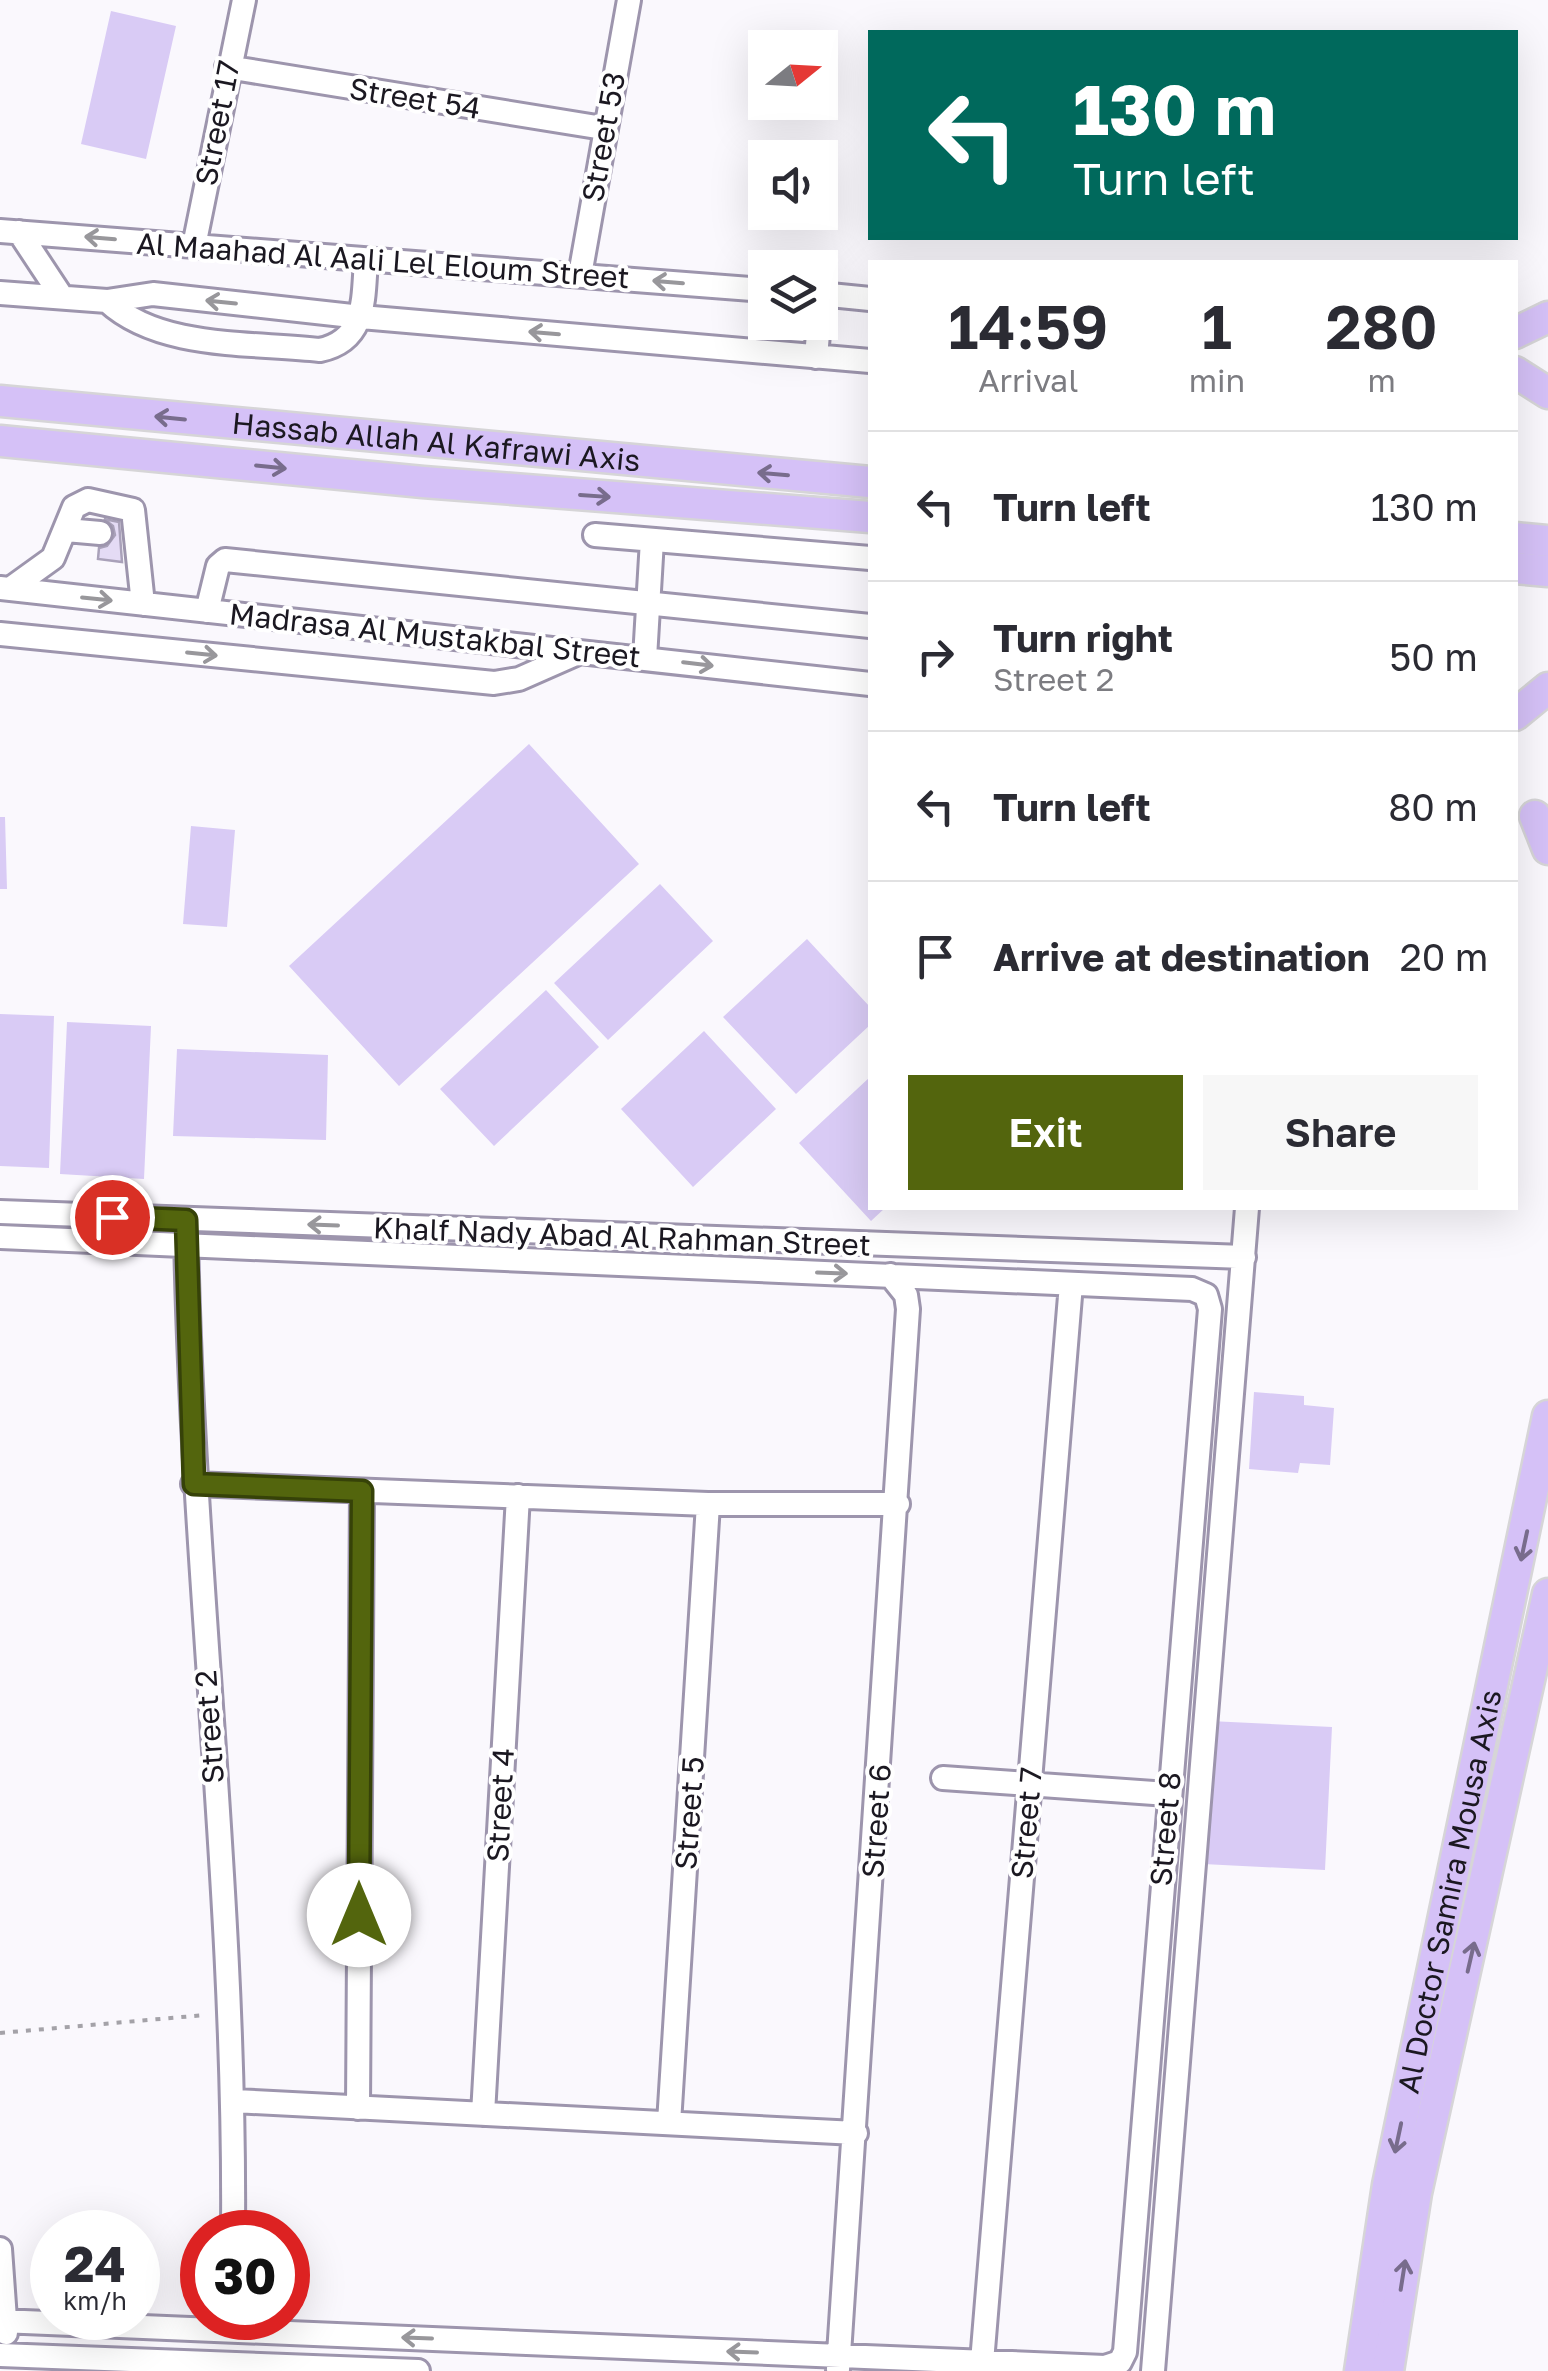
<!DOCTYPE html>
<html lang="en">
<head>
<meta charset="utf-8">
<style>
  :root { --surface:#fff; --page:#f7f7f7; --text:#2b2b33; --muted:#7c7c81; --line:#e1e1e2; --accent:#53650d }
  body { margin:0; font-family:"Golos Text",sans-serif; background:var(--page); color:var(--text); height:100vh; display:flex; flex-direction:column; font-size:38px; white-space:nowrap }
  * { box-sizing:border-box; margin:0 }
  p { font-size:32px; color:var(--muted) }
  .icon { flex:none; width:55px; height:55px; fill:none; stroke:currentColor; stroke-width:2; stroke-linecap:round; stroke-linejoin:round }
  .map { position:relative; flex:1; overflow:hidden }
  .panel { position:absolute; left:868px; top:260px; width:650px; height:950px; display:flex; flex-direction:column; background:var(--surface); border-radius:0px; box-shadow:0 10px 40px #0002 }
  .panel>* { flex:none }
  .guide { position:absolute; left:868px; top:30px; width:650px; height:210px; border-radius:0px; box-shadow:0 10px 40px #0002; background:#00695c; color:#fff; overflow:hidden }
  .needle { width:65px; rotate:72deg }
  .fabs { position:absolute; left:748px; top:30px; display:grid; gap:20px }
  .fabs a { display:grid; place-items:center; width:90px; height:90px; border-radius:0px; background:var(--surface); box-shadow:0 10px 40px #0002; font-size:50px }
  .speed { position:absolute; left:30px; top:2210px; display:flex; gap:20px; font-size:50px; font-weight:700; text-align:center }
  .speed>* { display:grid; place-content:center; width:130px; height:130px; border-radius:50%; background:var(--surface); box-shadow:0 10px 40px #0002; line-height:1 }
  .speed small { font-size:25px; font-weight:400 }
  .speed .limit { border:15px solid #d22; background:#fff; color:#111 }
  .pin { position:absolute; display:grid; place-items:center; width:85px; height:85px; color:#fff; margin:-42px; border:5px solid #fff; border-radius:50%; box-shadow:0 2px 10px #0007 }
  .me { position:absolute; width:110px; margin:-55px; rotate:0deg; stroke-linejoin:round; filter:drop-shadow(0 0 8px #0008) }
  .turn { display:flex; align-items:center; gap:35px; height:210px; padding:0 40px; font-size:45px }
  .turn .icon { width:130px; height:130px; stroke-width:2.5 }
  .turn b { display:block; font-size:70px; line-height:85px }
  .eta { display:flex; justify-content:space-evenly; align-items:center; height:170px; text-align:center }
  .eta b { font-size:60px; font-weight:600; line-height:70px }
  .cta { display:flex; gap:20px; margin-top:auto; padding:20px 40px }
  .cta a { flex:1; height:115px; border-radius:0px; background:var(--accent); color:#fff; font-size:40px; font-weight:600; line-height:115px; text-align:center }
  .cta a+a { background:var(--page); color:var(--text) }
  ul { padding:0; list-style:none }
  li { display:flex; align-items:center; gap:30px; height:150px; padding:0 40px; border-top:2px solid var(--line) }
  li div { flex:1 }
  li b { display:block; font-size:38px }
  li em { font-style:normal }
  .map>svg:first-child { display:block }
  .green { fill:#d9cbf5 }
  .building { fill:#e4dbf5; stroke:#a9a1b9; stroke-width:2.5 }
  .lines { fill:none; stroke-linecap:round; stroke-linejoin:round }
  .minor-casing { stroke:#9d95ad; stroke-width:28 }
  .major-casing { stroke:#d6d5d7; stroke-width:35 }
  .path { stroke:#a4a2a8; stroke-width:4; stroke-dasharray:5 8; stroke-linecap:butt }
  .minor { stroke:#fff; stroke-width:22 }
  .major { stroke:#d5c1f7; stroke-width:30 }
  .oneway { stroke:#98979b }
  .oneway2 { stroke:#786c8c }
  .route-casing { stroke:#364208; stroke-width:25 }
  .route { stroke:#53650d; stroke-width:18 }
  .labels { text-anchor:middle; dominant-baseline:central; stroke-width:8; stroke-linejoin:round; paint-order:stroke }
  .street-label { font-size:30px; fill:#1b1821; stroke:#fff }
</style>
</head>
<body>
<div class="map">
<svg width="1548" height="2371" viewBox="0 0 1548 2371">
  <rect width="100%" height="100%" fill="#faf8fd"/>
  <path class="green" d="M111,11l65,15 -30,133 -65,-15z
    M529,744l110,120 -240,222 -110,-120z
    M0,817h5l2,72h-7z
    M191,826l44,4 -8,97 -44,-3z
    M660,884l53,57 -105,99 -54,-57z
    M807,939l63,68v18l-74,69 -73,-77z
    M546,990l53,57 -105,99 -54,-57z
    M0,1014l54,2 -5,152 -49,-2z
    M67,1022l84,4 -7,153 -84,-5z
    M704,1031l72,78 -83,78 -72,-78z
    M177,1049l151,6 -2,85 -153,-4z
    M870,1077v131h15l-14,13 -72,-78z
    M1254,1392l50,4v9l30,3 -4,57 -30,-2 -2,10 -49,-4z
    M1210,1721l122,6 -7,143 -122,-6z"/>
  <path class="building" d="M104,519l15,3 3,40 -24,-3 1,-11 8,-2 8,-11 -2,-9z"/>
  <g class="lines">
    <defs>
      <path id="minor" d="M227,67l376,61
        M0,231l765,59
        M19,232l43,65
        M194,246l50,-246
        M580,275l49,-275
        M0,293l107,8 46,-7 208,23 509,44
        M820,294l50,5
        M107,301c53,49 145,41 213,49 47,-10 43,-52 46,-90
        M816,357l3,-35
        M66,530l34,3
        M595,535l275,23
        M0,588l870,96
        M10,589l43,-31 21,-51 14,-7 45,10 10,94
        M207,611l11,-45 7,-6 645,66
        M0,634l494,49 25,-4 59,-26
        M645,658l7,-118
        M0,1212l1244,45
        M186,1234c6,333 50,665 47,998
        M0,1237l1192,52 14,6 4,14 -85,1043 -5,10 -15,5 -1105,-46
        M193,1484l515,20h190
        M943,1778l225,16
        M234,2101l622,32
        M358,2108l4,-617
        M483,2114l35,-618
        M669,2123l39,-619
        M0,2249l6,84
        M0,2355l418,16
        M982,2362l89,-1078
        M838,2369l70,-1060 -2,-14 -16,-20
        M1153,2371l94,-1163"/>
      <g id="major">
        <path d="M1515,333l33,-16"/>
        <path d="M1515,372l33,21"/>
        <path id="s1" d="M0,401l870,81"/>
        <path d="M0,441l423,41 447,35"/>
        <path d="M1515,538l33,3"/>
        <path d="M1515,568l33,3"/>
        <path d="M1515,715l33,-27"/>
        <path d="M1535,816l13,33"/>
        <path id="s2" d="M1360,2371l28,-186 160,-769"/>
        <path d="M1388,2371l28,-178 132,-599"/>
      </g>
    </defs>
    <use href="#minor" class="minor-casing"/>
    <use href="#major" class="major-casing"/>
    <path class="path" d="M0,2033l205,-18"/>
    <use href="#minor" class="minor"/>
    <use href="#major" class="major"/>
  </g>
  <defs><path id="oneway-shaft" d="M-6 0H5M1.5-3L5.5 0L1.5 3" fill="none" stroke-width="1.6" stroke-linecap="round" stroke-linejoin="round" transform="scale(2.5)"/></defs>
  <g class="oneway">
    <use href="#oneway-shaft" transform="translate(100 238) rotate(-175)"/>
    <use href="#oneway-shaft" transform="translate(668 282) rotate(-175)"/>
    <use href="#oneway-shaft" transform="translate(221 302) rotate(-174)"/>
    <use href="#oneway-shaft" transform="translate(544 333) rotate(-175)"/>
    <use href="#oneway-shaft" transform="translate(97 599) rotate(6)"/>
    <use href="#oneway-shaft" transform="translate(202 654) rotate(6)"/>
    <use href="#oneway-shaft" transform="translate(698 664) rotate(7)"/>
    <use href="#oneway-shaft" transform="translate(323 1225) rotate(-178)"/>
    <use href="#oneway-shaft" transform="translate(832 1273) rotate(2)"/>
    <use href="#oneway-shaft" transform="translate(417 2338) rotate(-178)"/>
    <use href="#oneway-shaft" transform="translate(742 2352) rotate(-178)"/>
  </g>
  <g class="oneway2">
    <use href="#oneway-shaft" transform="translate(170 418) rotate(-174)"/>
    <use href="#oneway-shaft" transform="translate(271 467) rotate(6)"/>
    <use href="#oneway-shaft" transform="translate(773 474) rotate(-175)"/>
    <use href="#oneway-shaft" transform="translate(595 496) rotate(4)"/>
    <use href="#oneway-shaft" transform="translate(1524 1546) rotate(102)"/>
    <use href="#oneway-shaft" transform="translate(1471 1957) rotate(-77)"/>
    <use href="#oneway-shaft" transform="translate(1398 2138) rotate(102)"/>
    <use href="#oneway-shaft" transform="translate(1403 2275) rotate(-81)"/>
  </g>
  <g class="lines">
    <defs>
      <path id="route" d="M112,1217l74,3 8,264 168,7 -3,424"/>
    </defs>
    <use href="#route" class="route-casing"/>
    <use href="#route" class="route"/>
  </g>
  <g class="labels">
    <g class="street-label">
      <text transform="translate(415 98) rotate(9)">Street 54</text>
      <text transform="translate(217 123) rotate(-79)">Street 17</text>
      <text transform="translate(603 137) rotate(-80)">Street 53</text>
      <text transform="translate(383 260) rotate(4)">Al Maahad Al Aali Lel Eloum Street</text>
      <text stroke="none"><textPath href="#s1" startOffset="438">Hassab Allah Al Kafrawi Axis</textPath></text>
      <text transform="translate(435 635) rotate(6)">Madrasa Al Mustakbal Street</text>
      <text transform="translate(622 1236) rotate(2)">Khalf Nady Abad Al Rahman Street</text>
      <text transform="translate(209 1727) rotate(-94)">Street 2</text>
      <text transform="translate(500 1805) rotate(-87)">Street 4</text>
      <text transform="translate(689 1813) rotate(-86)">Street 5</text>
      <text transform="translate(876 1821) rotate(-86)">Street 6</text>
      <text transform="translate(1026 1823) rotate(-85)">Street 7</text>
      <text transform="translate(1165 1829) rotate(-85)">Street 8</text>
      <text stroke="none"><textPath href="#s2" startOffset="488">Al Doctor Samira Mousa Axis</textPath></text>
    </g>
  </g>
</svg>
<div class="fabs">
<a><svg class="needle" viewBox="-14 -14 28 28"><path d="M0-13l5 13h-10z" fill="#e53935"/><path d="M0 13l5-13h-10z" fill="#7c7c81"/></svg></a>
<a><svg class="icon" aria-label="sound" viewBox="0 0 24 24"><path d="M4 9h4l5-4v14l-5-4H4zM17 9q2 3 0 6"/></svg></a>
<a><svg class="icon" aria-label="layers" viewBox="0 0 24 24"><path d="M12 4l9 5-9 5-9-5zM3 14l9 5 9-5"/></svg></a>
</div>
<div class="speed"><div>24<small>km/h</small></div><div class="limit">30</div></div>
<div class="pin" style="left:112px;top:1217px;background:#d93025"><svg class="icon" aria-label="arrive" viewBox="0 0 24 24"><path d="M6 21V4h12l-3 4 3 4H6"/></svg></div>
<svg class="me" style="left:359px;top:1915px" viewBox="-20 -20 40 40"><circle r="19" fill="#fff"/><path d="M0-13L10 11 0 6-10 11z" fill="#53650d"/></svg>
<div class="guide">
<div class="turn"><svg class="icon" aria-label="left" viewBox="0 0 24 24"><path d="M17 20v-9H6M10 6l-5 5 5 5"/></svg><div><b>130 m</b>Turn left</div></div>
</div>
<section class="panel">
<div class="eta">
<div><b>14:59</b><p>Arrival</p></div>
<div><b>1</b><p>min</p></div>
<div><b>280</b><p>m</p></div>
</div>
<ul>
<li><svg class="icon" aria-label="left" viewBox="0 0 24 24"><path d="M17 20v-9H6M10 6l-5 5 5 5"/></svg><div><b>Turn left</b></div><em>130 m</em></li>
<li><svg class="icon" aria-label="right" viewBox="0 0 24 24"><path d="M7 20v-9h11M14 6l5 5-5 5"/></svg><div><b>Turn right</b><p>Street 2</p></div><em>50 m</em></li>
<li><svg class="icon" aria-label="left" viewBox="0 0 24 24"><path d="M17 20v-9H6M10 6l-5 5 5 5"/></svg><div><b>Turn left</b></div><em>80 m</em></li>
<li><svg class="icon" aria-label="arrive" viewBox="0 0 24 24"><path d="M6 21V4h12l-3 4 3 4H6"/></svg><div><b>Arrive at destination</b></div><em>20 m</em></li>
</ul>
<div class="cta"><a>Exit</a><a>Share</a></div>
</section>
</div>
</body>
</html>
